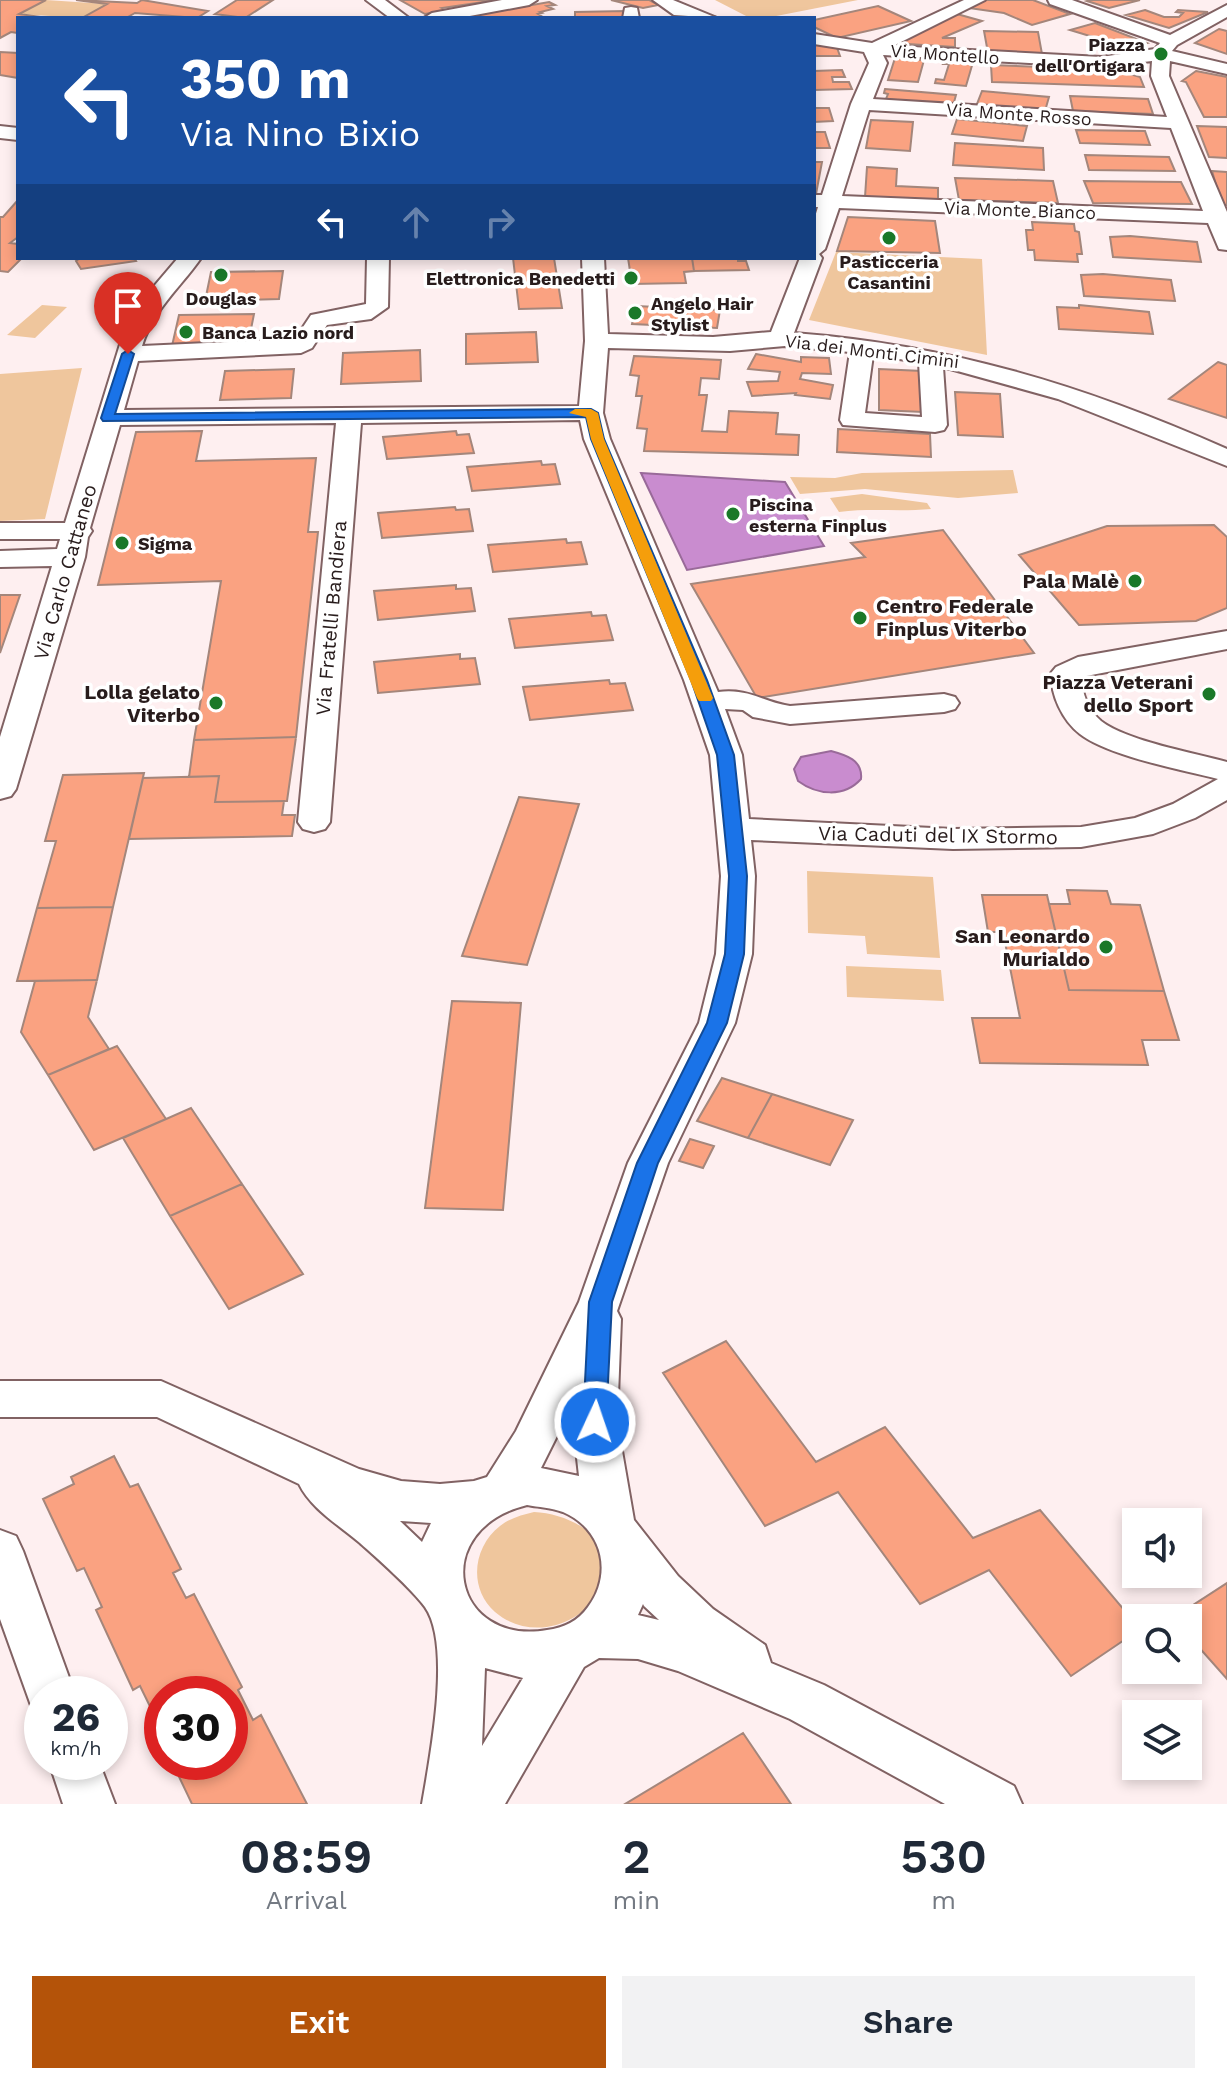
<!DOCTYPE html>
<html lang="en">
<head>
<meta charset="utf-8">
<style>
  :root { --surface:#fff; --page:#f2f2f3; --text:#1f2937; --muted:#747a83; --accent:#b45309 }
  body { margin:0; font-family:"Work Sans",sans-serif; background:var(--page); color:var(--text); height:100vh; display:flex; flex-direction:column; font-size:30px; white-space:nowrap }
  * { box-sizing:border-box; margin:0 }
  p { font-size:26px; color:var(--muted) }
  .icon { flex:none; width:44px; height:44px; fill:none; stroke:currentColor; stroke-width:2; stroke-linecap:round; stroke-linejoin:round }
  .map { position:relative; height:1804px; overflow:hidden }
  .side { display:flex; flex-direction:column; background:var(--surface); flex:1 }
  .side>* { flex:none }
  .guide { position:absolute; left:16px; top:16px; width:800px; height:244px; border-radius:0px; box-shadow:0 4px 12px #0003; background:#1a4fa0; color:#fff; overflow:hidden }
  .fabs { position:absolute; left:1122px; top:1508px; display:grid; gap:16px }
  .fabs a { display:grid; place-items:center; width:80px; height:80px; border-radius:0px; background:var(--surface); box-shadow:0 4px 12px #0003; font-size:40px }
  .speed { position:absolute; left:24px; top:1676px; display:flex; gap:16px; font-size:40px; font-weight:700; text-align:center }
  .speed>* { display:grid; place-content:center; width:104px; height:104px; border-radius:50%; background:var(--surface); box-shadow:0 4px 12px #0003; line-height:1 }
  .speed small { font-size:20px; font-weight:400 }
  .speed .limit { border:12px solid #d22; background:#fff; color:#111 }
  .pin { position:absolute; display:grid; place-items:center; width:68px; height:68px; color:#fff; margin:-82px -34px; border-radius:50% 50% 50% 0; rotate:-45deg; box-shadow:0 0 8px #0007 }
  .pin .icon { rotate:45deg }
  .me { position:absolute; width:88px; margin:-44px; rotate:3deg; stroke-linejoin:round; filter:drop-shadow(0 0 6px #0008) }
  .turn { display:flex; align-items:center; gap:28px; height:168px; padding:0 32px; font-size:36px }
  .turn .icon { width:104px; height:104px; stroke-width:2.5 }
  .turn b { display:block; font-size:56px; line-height:68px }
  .lanes { display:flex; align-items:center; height:76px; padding:0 32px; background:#0003; justify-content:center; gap:40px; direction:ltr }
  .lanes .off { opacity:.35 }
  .eta { display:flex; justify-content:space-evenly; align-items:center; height:136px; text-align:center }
  .eta b { font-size:48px; font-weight:600; line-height:56px }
  .button { display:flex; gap:16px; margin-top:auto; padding:16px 32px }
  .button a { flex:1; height:92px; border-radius:0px; background:var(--accent); color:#fff; font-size:32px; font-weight:600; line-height:92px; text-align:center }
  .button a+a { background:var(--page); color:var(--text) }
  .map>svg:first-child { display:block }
  .green { fill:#efc69d }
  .water { fill:#c98ccf; stroke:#996a99; stroke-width:2 }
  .building { fill:#faa281; stroke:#a4867b; stroke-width:2 }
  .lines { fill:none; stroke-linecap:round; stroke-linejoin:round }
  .street-casing { stroke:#816263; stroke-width:4 }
  .street { fill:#fff; fill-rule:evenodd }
  .route { fill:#1a73e8; stroke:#114b97; stroke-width:2 }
  .slow { fill:#f59e0b }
  .poi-dot { fill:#1a7828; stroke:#fff; stroke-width:3 }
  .labels { text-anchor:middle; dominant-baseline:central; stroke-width:7; stroke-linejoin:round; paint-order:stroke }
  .far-poi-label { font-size:18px; font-weight:bold; fill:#281c1c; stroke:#fff; text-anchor:start }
  .far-street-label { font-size:18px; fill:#281c1c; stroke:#fff }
  .street-label { font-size:20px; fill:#281c1c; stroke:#fff }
  .poi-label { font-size:20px; font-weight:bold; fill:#281c1c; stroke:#fff; text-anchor:end }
</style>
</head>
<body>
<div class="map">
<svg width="1227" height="1804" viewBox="0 0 1227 1804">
  <rect width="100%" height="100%" fill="#feeff0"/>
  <path class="green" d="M46,0l61,4 -25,14 -63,-4z
    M715,0h143l-92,18h-16z
    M836,252l146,7 5,96 -178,-35z
    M42,305l25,2 -32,31 -28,-3z
    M82,368l-37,151 -45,2v-147z
    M1013,470l5,23 -60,5 -93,-9 -65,5 -10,-17 45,1 27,-5z
    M862,494l65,9 4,6c-31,3 -61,-1 -92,3l-9,-14z
    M807,871l126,6 7,81 -73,-4 -2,-18 -57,-3z
    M846,966l95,4 3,31 -97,-4z
    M534,1512c41,2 89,31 66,78 -19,37 -71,51 -105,22 -27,-24 -22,-65 5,-86 10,-8 22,-11 34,-14z"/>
  <path class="water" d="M641,473l144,9 39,64 -137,24z
    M831,751c15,4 32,9 30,28 -17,19 -44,16 -63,2l-4,-12 7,-12z"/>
  <path class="building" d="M0,0h46l-27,14 29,4h-30v15l-7,-1 -11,6z
    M76,0l61,3 5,-3 66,11 -11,7 -62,-5 -9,5h-44l25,-14z
    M237,0h36l-28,18 -30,-4z
    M400,0h97l-55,8 4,2 -21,4z
    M611,0h38l9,5 -15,3z
    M986,0h47l37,14 -38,11 -28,-12 -35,-5z
    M1091,0h49l-31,8 -22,-7z
    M549,2l6,3 -8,1 6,3 -13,3 2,1 -4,1 5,3 -4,1 -75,-1z
    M878,6l33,15 -74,17 -23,-11v-7z
    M1145,10l19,7h15l4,-4 -7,-1 2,-2 30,2 -39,16 -43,-13z
    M626,11v7h-51v-6z
    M957,14l25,7 -40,17h13v9l-63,-4z
    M1095,23l52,20 -25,7 -13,-5 4,-2 -43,-13z
    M1219,29l8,2v23l-32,-11z
    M984,31l54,1 4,22 -54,-1z
    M814,44l22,1 4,11h-26z
    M0,52l18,1v25l-18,-3z
    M895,58l29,2 -6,22 -30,-2z
    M945,59l28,3 -7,24 -31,-3 1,-4 8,1 5,-16h-6z
    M991,65l126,5 23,7 4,10 -152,-5z
    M842,70l3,7h-13l1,5h16l3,7 -38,1v-19z
    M1196,71l31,6v40h-23l-18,-35 -4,-1z
    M885,89l71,6 -3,11 -67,-7 2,-5 -4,-1z
    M982,91l67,6 -4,14 -68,-7z
    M1070,96l78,3 5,15 -80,-3z
    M814,108h15l4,13 -19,1z
    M957,119l70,7 -4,15 -71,-7z
    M871,120l42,2 -3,29 -44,-3z
    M1197,126l30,1v31l-18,-1z
    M1076,130l69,1 5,14 -70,-2z
    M814,132h11l5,16h-16z
    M955,143l88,5 1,22 -91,-5z
    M1085,155l84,2 6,14 -86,-1z
    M814,162h8l-6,32h-2z
    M867,167l30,2 -1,17 42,2v13l-73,-4z
    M1212,171l15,1v33h-5z
    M955,178l98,3 5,22 -99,-3z
    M1084,181l97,1 11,22 -99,-1z
    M18,200v37l-8,6 8,1v14h4l-14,14 -8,-1v-54h3z
    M848,217l87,4 5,32 -103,-2z
    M1032,222l42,2 1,7 4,1 3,22h-5l1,8 -43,-2 -1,-10h-6l-2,-20h7z
    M1130,236l67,6 4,20 -88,-5 -3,-20z
    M80,258h54l2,3 -55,8 -5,-8z
    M513,258h41l8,50 -43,1z
    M628,258h64l2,13 -10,1 2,11 -54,1z
    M692,258h46v3h8l3,9 -55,1z
    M283,271l-4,28 -74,2 6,-29z
    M1103,274l68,6 4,21 -91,-5 -3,-21z
    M1079,305l70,7 4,22 -94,-5 -2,-22 22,1z
    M636,306l84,4 -3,18 -85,-4z
    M254,314l-6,30 -76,2 7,-31z
    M536,332l2,30 -72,2v-30z
    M420,350l1,31 -80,3 2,-31z
    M756,354l45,8v-5l28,1 2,16 -29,-1 -2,6 33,6 -3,14 -35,-4 1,-2 -44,3 -5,-14 31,-1 2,-9 -32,-3z
    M634,356l87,4 -2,19 -18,-1 -2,17h8l-5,36 25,1 2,-21 49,2 -2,21 23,1 -1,20 -154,-4 3,-22 -10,-1 5,-32h-6l3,-20 -9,-1z
    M1218,362l9,3v53l-58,-19z
    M294,369l-3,29 -71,2 5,-29z
    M879,369l43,2 1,41 -44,-2z
    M955,392l45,2 3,43 -45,-2z
    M838,429l92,5 1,23 -94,-5z
    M202,431l-6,30 120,-3 -8,74h10l-22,205 -102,3 27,-159 -123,4 38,-153z
    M456,431l1,4 12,-1 5,19 -87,6 -4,-22z
    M541,461l1,4 13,-1 5,20 -88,7 -5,-24z
    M455,507l1,3 13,-1 4,22 -91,7 -4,-25z
    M1214,525l13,12v71l-31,13 -117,4 -60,-70 88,-29z
    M943,530l91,123 -277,45 -66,-114 174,-27 -14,-14z
    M566,539l1,4 14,-1 6,22 -94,8 -5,-27z
    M456,585v4l15,-1 4,23 -97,9 -4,-29z
    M0,595h20l-20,58z
    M591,612l1,4 14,-1 7,25 -98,8 -6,-29z
    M460,654v5l15,-1 5,26 -102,9 -4,-31z
    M609,680l1,4 15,-1 8,27 -103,10 -7,-33z
    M296,737l-9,64 -72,1 4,-26 -30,1 5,-37z
    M144,773l-31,134 -76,1 19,-67h-11l18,-66z
    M219,776l-4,26 69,-1 -2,14h13l-3,21 -163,3 14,-61z
    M519,797l60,7 -52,161 -65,-9z
    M1067,890l40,1 4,13 29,1 24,86 -95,-1 -20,-86h21z
    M982,895h65l22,95 95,1 15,49h-37l6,25 -168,-2 -8,-45h48l-17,-86h-15z
    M113,907l-16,73 -80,1 20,-73z
    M97,980l-9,37 21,32 -61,26 -27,-43 14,-51z
    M452,1001l69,2 -18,207 -78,-2z
    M117,1046l49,73 -72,31 -46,-75z
    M722,1078l50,16 -24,44 -51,-17z
    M772,1094l81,26 -23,45 -82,-27z
    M191,1108l51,76 -72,32 -47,-78z
    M690,1139l24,7 -11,22 -24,-7z
    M242,1184l61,90 -74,35 -59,-93z
    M726,1341l90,121 69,-35 88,111 67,-28 96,114v8l-65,44 -82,-106 -69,34 -82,-112 -73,34 -102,-153z
    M114,1456l16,31 8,-3 43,85 -8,4 13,25 8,-4 48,93 -4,3 15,30 8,-5 46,89h-115l-20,-42h58v-68h-68v37l-22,-45 -7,4 -37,-80 6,-3 -18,-39 -7,3 -34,-72 31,-15 -3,-7z
    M1227,1583v96l-39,-44v-17h-15z
    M743,1733l48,71h-166z"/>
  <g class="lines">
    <defs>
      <path id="street" d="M366,0h19l24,18h-19z
        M502,0h35l-8,5 -70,13h-35l8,-5z
        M653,0h20l44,18 -43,-3z
        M964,0h21l-92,46 208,11 54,-8 5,-6 -110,-39 -2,-4h24l98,35 57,-30v12l-50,28 -5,6 55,13v10l-57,-13 -1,15 58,136v38l-8,-1 -11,-26 -369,-15 -14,41 -6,5 3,4 -28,75c156,12 289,52 433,116v17l-169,-67 -115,-32 4,58 -3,5 -9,2 -92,-7 -3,-5 10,-68 -65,-6 -55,5 -122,-3 -5,65 7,26 108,253c31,-4 45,10 72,14l154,-12 11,3 4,6 -4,6 -11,3 -154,12 -37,-7 -10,-7 -18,-1 17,46 7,64 204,10 128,-2 54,-9 38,-14 45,-25c-35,-9 -110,-23 -138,-45 -18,-14 -29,-39 -29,-61l5,-6 22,-10 149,-26v18l-146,28c1,16 7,33 20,44 26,20 93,32 126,41v38l-32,18 -42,16 -72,13 -128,2 -202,-9 4,36 -3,78 -17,69 -67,140 -51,148 4,8 -4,103 17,98 44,56 35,33 52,36 6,18 53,22 190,101 8,18h-77l-155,-85 -112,-48 -40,-12 -39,-1 -15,9 -79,137h-83c8,-47 30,-159 3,-197 -14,-19 -47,-48 -65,-64 -21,-18 -49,-34 -61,-59l-142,-67h-157v-36h161l198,88 42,12 39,3 34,-3 13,-4 29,-46 63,-129 49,-139 71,-140 17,-69 5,-78 -11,-121 -26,-75 -100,-241 -4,-19 -219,3 -31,399 -5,7 -11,3 -11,-3 -5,-7 38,-399 -216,2 -30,103 2,3 -4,6 -3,20 -69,232 -5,7 -11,3v-62l52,-171 -52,1v-16l57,-2 3,-10h-60v-16h65l60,-195 19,-30 34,-40h23c-21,30 -48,52 -59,88l153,-7 16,-24 55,-11 1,-46h22l-1,49 -17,12 -44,6 -15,23 -11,5 -163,8 -14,49 455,-4 6,-65 -3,-83h22l4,76 105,3 58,-5 29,-74h14v-38l4,-13h-4v-12h8l29,-91 18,-41 -5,-11 -50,-8v-10l58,9zM883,55l218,12 51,-6 -1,15 16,41 -294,-18 14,-36zM869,110l302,18 32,83 -361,-15zM873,355l46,7 3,55 -57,-4zM574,1402l-1,20 6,54 -38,-8zM527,1505c11,2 25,3 36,7 40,17 50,62 25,95 -10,14 -24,21 -41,23 -94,16 -120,-100 -20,-125zM400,1521h1l30,2 -9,19zM643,1604l1,2 15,14 -21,-5zM485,1668l38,10 -41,68z
        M631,7l6,1 2,10h-16l2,-10z
        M0,126l18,2v12l-18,-2z
        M0,1530l16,6 7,15 52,143h-33v20l-9,-3 -33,-92z
        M49,1762h50l16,42h-52z"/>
    </defs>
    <use href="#street" class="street-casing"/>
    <use href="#street" class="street"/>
  </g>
  <path class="route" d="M128,350l6,4 -19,60 476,-5 7,4 6,26 103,241 27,75 13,121 -3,78 -17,69 -69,140 -46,139 -6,120 -3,7 -8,3 -9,-3 -3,-7 6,-120 48,-139 70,-140 18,-69 4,-78 -12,-121 -26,-75 -100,-241 -5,-22 -483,4 -2,-3 21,-64z"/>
  <path class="slow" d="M575,409h16l7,4 6,26 109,259 -2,3h-12l-2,-3 -106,-259 -5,-22 -17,-4z"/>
  <g class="poi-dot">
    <circle cx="1161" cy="54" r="8"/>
    <circle cx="889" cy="238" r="8"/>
    <circle cx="221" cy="275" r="8"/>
    <circle cx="631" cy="278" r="8"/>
    <circle cx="635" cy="313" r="8"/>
    <circle cx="186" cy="332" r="8"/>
    <circle cx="733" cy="514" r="8"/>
    <circle cx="122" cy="543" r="8"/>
    <circle cx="1135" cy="581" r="8"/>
    <circle cx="860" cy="618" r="8"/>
    <circle cx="1209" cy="694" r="8"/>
    <circle cx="216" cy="703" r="8"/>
    <circle cx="1106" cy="947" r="8"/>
  </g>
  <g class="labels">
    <g class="far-poi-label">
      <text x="1145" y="44" text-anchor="end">Piazza<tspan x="1145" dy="21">dell'Ortigara</tspan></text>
      <text x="889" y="261" text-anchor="middle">Pasticceria<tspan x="889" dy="21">Casantini</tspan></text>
      <text x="615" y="278" text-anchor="end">Elettronica Benedetti</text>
      <text x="221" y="298" text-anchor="middle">Douglas</text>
      <text x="651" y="303">Angelo Hair<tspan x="651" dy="21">Stylist</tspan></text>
      <text x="202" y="332">Banca Lazio nord</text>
      <text x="749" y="504">Piscina<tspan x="749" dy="21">esterna Finplus</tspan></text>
      <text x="138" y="543">Sigma</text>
    </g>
    <g class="far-street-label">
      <text transform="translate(945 54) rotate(4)">Via Montello</text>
      <text transform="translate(1019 114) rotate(4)">Via Monte Rosso</text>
      <text transform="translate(1020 210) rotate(2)">Via Monte Bianco</text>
      <text transform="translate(872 351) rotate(7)">Via dei Monti Cimini</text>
    </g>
    <g class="street-label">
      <text transform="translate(65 572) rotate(-74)">Via Carlo Cattaneo</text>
      <text transform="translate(331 618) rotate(-85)">Via Fratelli Bandiera</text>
      <text transform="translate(938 835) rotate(1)">Via Caduti del IX Stormo</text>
    </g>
    <g class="poi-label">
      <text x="1119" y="581">Pala Malè</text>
      <text x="876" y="606" text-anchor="start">Centro Federale<tspan x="876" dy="23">Finplus Viterbo</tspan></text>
      <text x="1193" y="682">Piazza Veterani<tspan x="1193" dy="23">dello Sport</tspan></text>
      <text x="200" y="692">Lolla gelato<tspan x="200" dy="23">Viterbo</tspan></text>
      <text x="1090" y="936">San Leonardo<tspan x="1090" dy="23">Murialdo</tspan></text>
    </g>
  </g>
</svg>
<div class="fabs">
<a><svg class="icon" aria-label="sound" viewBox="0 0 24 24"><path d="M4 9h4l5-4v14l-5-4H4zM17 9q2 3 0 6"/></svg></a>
<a><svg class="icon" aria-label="search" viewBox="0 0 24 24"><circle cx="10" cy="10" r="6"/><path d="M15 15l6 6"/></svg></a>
<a><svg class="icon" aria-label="layers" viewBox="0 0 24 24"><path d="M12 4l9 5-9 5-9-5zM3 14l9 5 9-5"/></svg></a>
</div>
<div class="speed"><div>26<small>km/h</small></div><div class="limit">30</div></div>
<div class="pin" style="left:128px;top:354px;background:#d93025"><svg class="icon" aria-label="arrive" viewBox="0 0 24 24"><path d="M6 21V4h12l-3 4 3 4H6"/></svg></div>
<svg class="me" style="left:595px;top:1422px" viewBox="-20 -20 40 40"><circle r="17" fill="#1a73e8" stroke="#fff" stroke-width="3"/><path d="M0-11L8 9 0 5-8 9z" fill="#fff"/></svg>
<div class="guide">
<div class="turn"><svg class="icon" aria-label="left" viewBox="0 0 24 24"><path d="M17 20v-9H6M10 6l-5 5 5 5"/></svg><div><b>350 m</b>Via Nino Bixio</div></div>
<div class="lanes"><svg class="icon" aria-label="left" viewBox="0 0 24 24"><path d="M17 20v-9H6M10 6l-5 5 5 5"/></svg><svg class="icon off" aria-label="ahead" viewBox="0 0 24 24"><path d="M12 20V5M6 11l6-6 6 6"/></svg><svg class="icon off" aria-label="right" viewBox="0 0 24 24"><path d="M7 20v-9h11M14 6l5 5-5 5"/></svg></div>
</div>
</div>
<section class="side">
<div class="eta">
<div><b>08:59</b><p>Arrival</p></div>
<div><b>2</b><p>min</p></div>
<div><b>530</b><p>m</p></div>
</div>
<div class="button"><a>Exit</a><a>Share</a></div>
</section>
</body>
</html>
